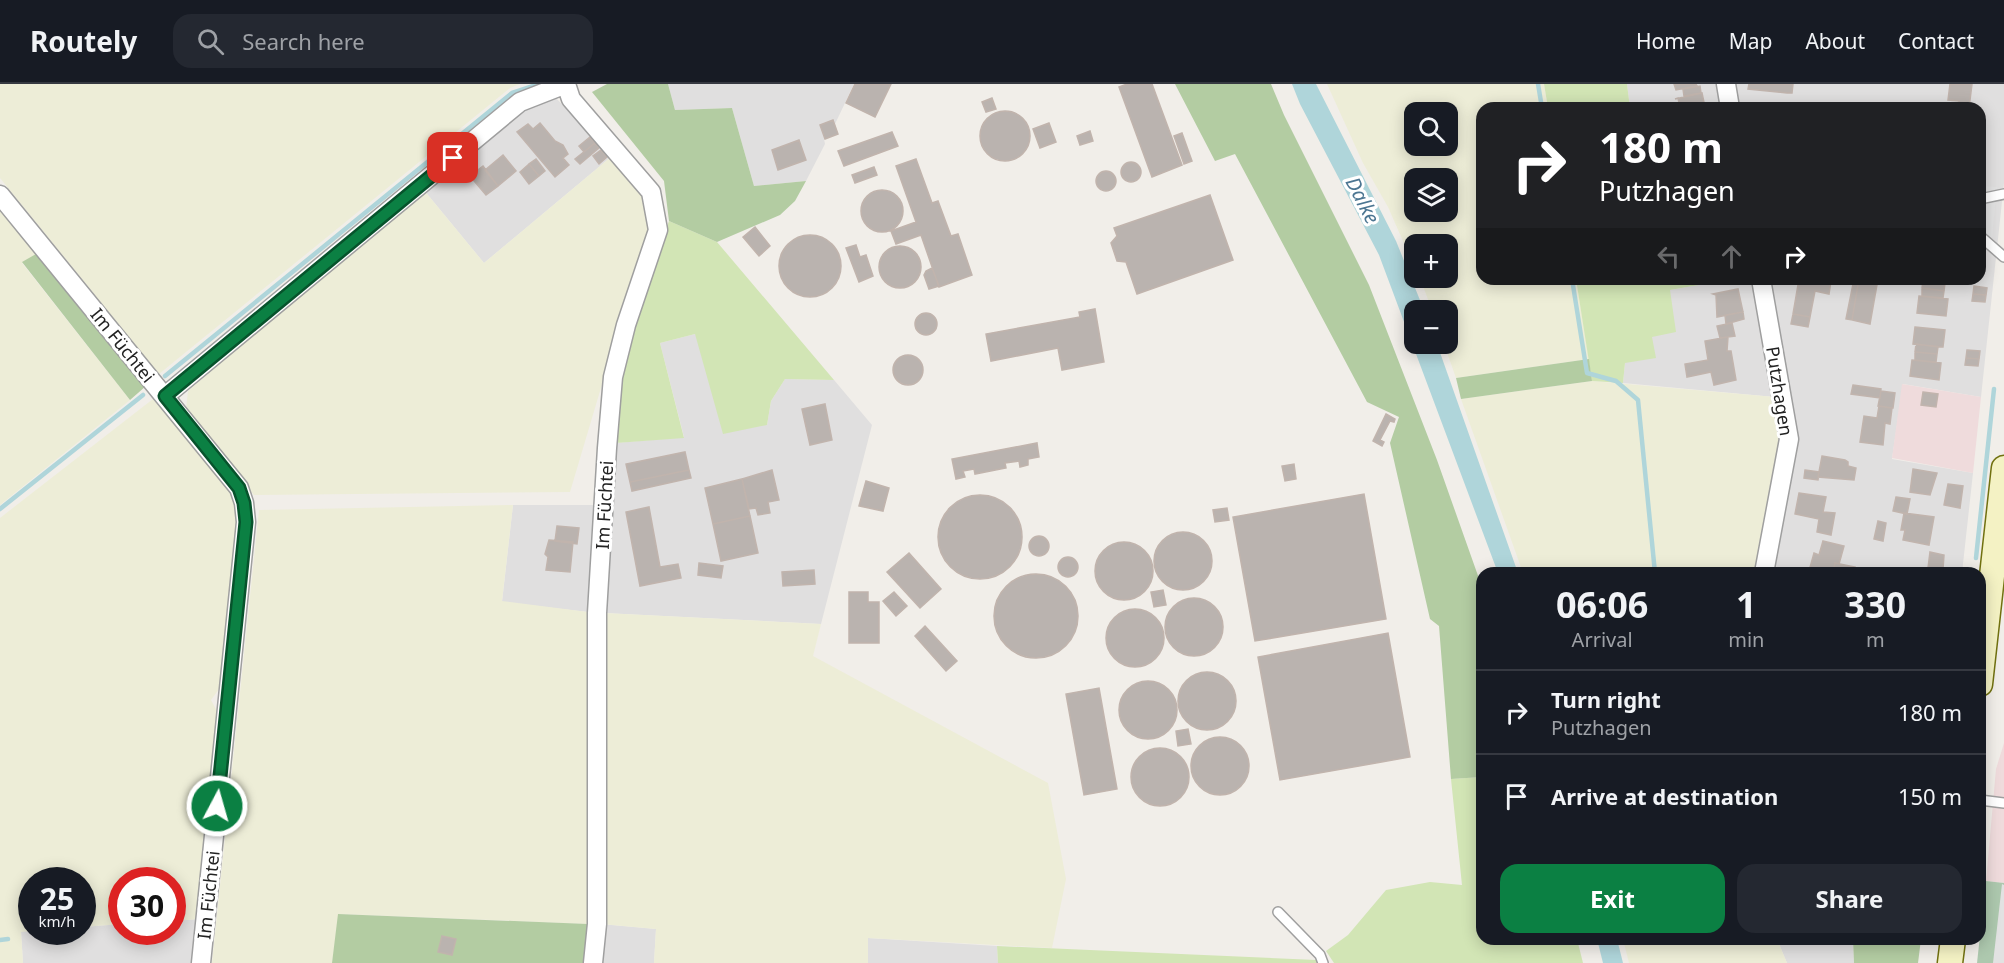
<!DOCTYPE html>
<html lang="en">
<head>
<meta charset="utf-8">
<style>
  :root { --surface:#171b24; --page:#242831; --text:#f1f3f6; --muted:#9ea1a6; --line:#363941; --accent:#0b8043 }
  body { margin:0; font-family:"Noto Sans",sans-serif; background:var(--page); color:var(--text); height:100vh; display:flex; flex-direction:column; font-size:22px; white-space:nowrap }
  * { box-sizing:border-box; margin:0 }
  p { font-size:20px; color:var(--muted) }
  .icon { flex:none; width:33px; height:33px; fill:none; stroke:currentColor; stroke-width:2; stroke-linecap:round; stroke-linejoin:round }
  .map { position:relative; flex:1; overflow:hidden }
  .sheet { position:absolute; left:1476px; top:483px; width:510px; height:378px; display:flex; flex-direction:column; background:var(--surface); border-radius:18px; box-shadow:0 3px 15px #0003 }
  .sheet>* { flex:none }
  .hud { position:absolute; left:1476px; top:18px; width:510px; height:183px; border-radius:18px; box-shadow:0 3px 15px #0003; background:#202124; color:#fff; overflow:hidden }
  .buttons { position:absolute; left:1404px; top:18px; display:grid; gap:12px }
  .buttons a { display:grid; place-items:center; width:54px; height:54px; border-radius:12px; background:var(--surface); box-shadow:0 3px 15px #0003; font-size:30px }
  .speed { position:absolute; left:18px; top:783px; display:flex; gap:12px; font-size:30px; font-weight:700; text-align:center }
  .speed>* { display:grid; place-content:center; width:78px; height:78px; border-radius:50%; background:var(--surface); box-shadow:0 3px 15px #0003; line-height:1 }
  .speed small { font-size:15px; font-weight:400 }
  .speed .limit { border:9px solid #d22; background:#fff; color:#111 }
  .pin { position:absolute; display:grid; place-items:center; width:51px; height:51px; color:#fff; margin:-26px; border-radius:12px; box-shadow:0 3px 9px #0006 }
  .me { position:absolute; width:66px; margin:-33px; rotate:6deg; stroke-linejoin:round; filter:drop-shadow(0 0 4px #0008) }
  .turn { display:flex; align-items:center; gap:21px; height:126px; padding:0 24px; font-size:27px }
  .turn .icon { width:78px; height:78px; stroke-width:2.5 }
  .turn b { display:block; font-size:42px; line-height:51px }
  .lanes { display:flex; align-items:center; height:57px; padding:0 24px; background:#0003; justify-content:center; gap:30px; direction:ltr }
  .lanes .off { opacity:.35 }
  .eta { display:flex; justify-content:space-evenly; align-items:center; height:102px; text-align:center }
  .eta b { font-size:36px; font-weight:700; line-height:42px }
  .button { display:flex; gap:12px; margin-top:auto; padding:12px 24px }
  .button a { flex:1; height:69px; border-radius:18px; background:var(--accent); color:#fff; font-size:24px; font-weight:700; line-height:69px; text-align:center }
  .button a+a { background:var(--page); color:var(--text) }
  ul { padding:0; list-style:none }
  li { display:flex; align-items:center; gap:18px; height:84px; padding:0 24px; border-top:2px solid var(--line) }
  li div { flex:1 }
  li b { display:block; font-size:22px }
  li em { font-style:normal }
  header { display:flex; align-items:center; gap:36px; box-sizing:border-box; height:84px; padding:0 30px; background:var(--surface); border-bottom:2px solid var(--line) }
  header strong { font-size:28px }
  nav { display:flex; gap:33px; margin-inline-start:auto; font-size:21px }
  .search { width:420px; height:54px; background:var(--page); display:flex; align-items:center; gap:15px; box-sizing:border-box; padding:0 21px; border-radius:18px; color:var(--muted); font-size:22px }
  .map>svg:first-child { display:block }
  .residential { fill:#e0dfdf }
  .commercial { fill:#efdbdc }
  .farmland { fill:#ededd7; fill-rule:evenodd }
  .grass { fill:#d2e5b5 }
  .forest { fill:#b3cca2 }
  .cemetery { fill:#adc8ae }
  .parking { fill:#e2e2e2 }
  .water { fill:#afd5da }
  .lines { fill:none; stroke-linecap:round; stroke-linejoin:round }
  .stream { stroke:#afd5da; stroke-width:4.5 }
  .building { fill:#bab3af; stroke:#c1b4ad; stroke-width:1.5 }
  .service-casing { stroke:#9f9f9f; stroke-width:12 }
  .minor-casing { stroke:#9f9f9f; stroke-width:21 }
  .secondary-casing { stroke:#717110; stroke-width:27 }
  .service { stroke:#fff; stroke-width:9 }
  .minor { stroke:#fff; stroke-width:18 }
  .secondary { stroke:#f4f2c4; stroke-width:24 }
  .route-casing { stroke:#07532c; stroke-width:15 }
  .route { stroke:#0b8043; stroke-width:10 }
  .labels { text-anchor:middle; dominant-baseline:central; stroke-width:6; stroke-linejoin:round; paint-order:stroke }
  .street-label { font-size:18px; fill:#222; stroke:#fff }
  .water-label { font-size:20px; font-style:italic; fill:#4c7692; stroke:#fff }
</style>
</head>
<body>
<header>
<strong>Routely</strong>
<div class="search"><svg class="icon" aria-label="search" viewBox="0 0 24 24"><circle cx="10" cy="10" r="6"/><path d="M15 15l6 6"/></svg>Search here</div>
<nav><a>Home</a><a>Map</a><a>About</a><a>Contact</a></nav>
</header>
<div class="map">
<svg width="2004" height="879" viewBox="0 0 2004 879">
  <rect width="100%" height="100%" fill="#f1eee9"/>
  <path class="residential" d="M668,0h186l-19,40 3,10 -14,5 1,5 -19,37 -52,5 -22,-78 -57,2z
    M1627,0h93l4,24h-94z
    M1733,0h271v99l-23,214 -78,-13 -11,75 81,14 -11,100h-191l21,-104 -25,-190h213v-171h-243z
    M554,12l58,60 -128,107 -61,-74 101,-83z
    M1733,195h20l22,118 -152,-14 2,-20 27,-26 18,-47z
    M695,250l72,91 4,-24 14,-22 49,1 38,45 -51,199 -217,-11 12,-170 68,-6 -24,-94z
    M513,421h81l-6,107 -86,-10z
    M200,835l-5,44h-172l-2,-32 61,1 1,-5 38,-3 1,8h50l1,-11z
    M601,840l55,5 -2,34h-57z
    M868,854l129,8 1,17h-130z
    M1777,855h76l1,24h-67z"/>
  <path class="commercial" d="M1902,300l79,13 -8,76 -81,-15z
    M2004,659v140l-18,-2 10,-112z"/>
  <path class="farmland" d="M0,0h520l-10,4 -351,286 -159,-196z
    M1327,0h217l4,24h-66v171h94l13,80 -133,19 -12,-34h4v-34h-16l-12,-32h28v-34h-34v22l-26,-59 -25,-44zM1414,28h34v34h-34zM1414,94h34v34h-34z
    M612,72l34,38 6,36 -38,114 -44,148 -316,3 -68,-85 2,-19 235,-202 61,74z
    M0,125l36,45 -14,9 108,137 -130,105z
    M1592,297l183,16 6,40 -22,136h-236l-62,-174z
    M153,315l77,92 6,12 2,19 -16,163 -11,15 9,17 -20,202 -27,2 -1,-41h-50l-1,44 -38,3 -1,-47h-50l-1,51 -10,1 2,31h-23v-445z
    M513,421l-11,96 86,11v312l-249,-10 -7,49h-120l47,-453z
    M604,529l217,11 -8,32 235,127 18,96 -14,69 -184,-10v25h-214l2,-34 -55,-5z
    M1623,855h154l10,24h-158z"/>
  <path class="grass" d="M1544,0h83l3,24h-82z
    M669,137l48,21 117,138 -49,-1 -14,22 -4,24 -44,9 -28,-100 -35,9 24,95 -68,5 3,-67 13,-50z
    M1576,195h157l-63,11 6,42 -24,5 4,21 -31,5 -2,20 -31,-2z
    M1482,693v162h95l6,24h-249l-8,-12 22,-16 38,-45 44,-8 32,3 -11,-106z
    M997,862l319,14 1,3h-319z"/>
  <path class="forest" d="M607,0h61l7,26 57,-2 22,78 52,-5 -11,20 -15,14 -63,27 -48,-21 -5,-40 -72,-89z
    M1175,0h96l13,31 85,170 68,175 45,127v190l-31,2 -12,-153 -9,-7 -40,-176 9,-26 -32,-15 -132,-248 -20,7z
    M36,170l110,132 -16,14 -108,-138z
    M1589,275l3,22 -131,18 -5,-21z
    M338,830l250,10 -4,39h-252z
    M1853,855h68l-3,24h-64z"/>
  <path class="cemetery" d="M1986,797l18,2v80h-27z"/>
  <path class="parking" d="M1980,102l17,1 -6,61 -11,-2z
    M2002,800l2,1v78h-11z"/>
  <path class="water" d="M1292,0h24l80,157 28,69h-10v34h23l81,229h-20l-119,-318 -79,-151z
    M1597,855h20l6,24h-20z"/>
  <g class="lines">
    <path class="stream" d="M1538,0l4,24
      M1572,195l15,94 29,8 22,19 17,173
      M165,292l347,-283 27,-9
      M0,425l143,-114
      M1976,474l18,-169
      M0,856l8,-1"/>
  </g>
  <path class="building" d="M855,0h36l-16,33 -29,-14z
    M1127,0h25l30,81 -30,12 -33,-90z
    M1674,0h22l1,2 -21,4z
    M1749,0h44l-1,9h-5l-39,-4z
    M1950,0h22l-3,24h-11l1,-7 -11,-1z
    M1700,2l1,7 -17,3 -1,-7z
    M1702,9l3,14 -25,1 -2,-10 -3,1z
    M992,14l4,11 -10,3 -4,-10z
    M980 52a25 25 0 1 1 50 0a25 25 0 1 1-50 0Z
    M833,36l5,14 -13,5 -5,-14z
    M540,39l15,18 8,4 5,9 -5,4 6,7 -14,12 -38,-45 11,-8 5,5z
    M1049,39l7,19 -16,6 -7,-19z
    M1090,47l3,10 -13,4 -3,-9z
    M892,48l6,14 -54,20 -6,-15z
    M1182,49l10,28 -8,3 -10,-28z
    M590,53l5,6 -11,9 -5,-6z
    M799,56l7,20 -28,10 -6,-20z
    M595,59l4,5 -19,16 -5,-5z
    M601,66l6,7 -8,7 -6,-8z
    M503,71l13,16 -18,15 -13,-16z
    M536,75l9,12 -6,5 -10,-12z
    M916,75l16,44 6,-2 13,35 7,-2 14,41 -33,12 -18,-52 -25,9 -5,-13 25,-9 -20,-56z
    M1121 88a10 10 0 1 1 20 0a10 10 0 1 1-20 0Z
    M529,80l10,12 -10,8 -9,-12z
    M483,82l15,20 -12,9 -16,-19z
    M874,83l3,8 -22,8 -3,-8z
    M1096 97a10 10 0 1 1 20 0a10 10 0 1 1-20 0Z
    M861 127a21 21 0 1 1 42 0a21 21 0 1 1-42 0Z
    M1210,111l23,65 -96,34 -11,-32 -9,-1 -6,-18 6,-7 -3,-8z
    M755,143l15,19 -11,10 -16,-19z
    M779 182a31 31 0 1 1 62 0a31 31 0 1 1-62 0Z
    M856,161l4,12 6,-2 7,21 -14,6 -13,-34z
    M879 183a21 21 0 1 1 42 0a21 21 0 1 1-42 0Z
    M932,184l7,18 -10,3 -5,-14 2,-4z
    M1799,195l32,2 -2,13 -14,-3 -5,26 -17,-3z
    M1854,195h5l-7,41 -6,-1z
    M1859,195h19l-8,45 -18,-4z
    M1923,196l22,3 -1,8 -22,-3z
    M1974,202l13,2 -1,7 -13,-1z
    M1922,204l22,3 -1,7 -21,-2z
    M1738,205l5,23 -26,5 -1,-22 -3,-1z
    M1973,210l13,1 -1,7 -13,-1z
    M1919,212l29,3 -2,17 -29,-3z
    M1095,225l9,53 -42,8 -4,-22 -67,13 -5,-27 94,-17 -1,-5z
    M1743,228l1,7 -18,5 -1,-9z
    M915 240a11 11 0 1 1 22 0a11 11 0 1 1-22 0Z
    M1793,230l17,3 -2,10 -17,-3z
    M1732,239l3,13 -15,2 -3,-12z
    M1915,243l30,3 -2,17 -30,-3z
    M1728,253l-1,14h4l5,29 -22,5 -3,-13 -24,5 -2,-13 23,-4 -3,-19z
    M1916,260l22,3 -1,7 -22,-2z
    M1967,266l13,1 -1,8 -13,-1z
    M1915,268l22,2 -1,8 -21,-2z
    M893 286a15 15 0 1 1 30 0a15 15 0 1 1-30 0Z
    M1966,274l13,1 -1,7 -13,-1z
    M1912,276l29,3 -2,17 -29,-4z
    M1853,301l28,4 -1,9 -29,-4z
    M1881,307l14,2 -2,15 -15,-2z
    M1923,308l15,2 -2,13 -15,-2z
    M825,320l7,36 -22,5 -8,-36z
    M1879,322l13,2 -2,16 -5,-1 -2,22 -23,-3 4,-26 13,2z
    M1386,330l9,5 -1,3 -4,-1 -10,19 4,2 -2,4 -9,-5z
    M1037,359l2,14 -11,2v6l-8,2 -1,-6 -14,2 1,5 -31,6 -1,-5 -11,2 2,6 -9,2 -4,-20z
    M685,368l4,18 -59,12 -4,-18z
    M1822,372l23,4 3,2v4l8,2 -2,12 -36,-3z
    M1294,380l2,15 -11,2 -3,-15z
    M1913,385l24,4 -7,22 -20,-3z
    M689,386l2,8 -59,13 -2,-9z
    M772,386l7,30 -11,2 2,11 -12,2 -2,-7 -7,1 -7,-30z
    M1805,386l14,2 -1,8 -14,-2z
    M742,395l8,37 -37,8 -8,-36z
    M866,397l23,7 -6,23 -24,-5z
    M1948,400l15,2 -3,22 -16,-3z
    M1799,409l27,4 -3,15 12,1 -4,22 -14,-3 2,-13 -24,-5z
    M1364,410l22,125 -131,22 -22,-124z
    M938 453a42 42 0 1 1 84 0a42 42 0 1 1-84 0Z
    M1896,413l14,2 -3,15 -14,-3z
    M649,423l11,60 18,-3 3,14 -41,8 -14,-74z
    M1227,424l2,12 -14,2 -2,-12z
    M1904,429l30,4 -5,28 -26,-5 2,-10h-4z
    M750,432l8,37 -37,8 -8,-37z
    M1878,437l8,2 -3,18 -9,-2z
    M557,442l22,2 -2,16 -22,-3z
    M1154 477a29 29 0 1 1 58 0a29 29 0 1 1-58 0Z
    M1029 462a10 10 0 1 1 20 0a10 10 0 1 1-20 0Z
    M549,456l24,2 -3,30 -24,-2 2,-13 -3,-3z
    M1823,457l21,5 -5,18 -4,-1 -2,10 -24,-2 5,-18 5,2z
    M1095 487a29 29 0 1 1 58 0a29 29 0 1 1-58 0Z
    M1930,468l14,3 -1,14 -15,-1z
    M909,469l32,36 -21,19 -33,-36z
    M1058 483a10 10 0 1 1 20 0a10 10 0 1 1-20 0Z
    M699,479l24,3 -2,12 -23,-3z
    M1835,479l20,4 -2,6h-20z
    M814,486l1,14 -32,2 -1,-14z
    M994 532a42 42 0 1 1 84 0a42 42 0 1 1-84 0Z
    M1163,506l3,15 -12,2 -3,-15z
    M849,508h19v10h11v41h-30z
    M894,508l13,14 -11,10 -13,-15z
    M1165 543a29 29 0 1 1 58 0a29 29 0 1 1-58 0Z
    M1106 554a29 29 0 1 1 58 0a29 29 0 1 1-58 0Z
    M925,542l32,35 -11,10 -31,-35z
    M1388,549l22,124 -130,23 -22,-123z
    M1178 617a29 29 0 1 1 58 0a29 29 0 1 1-58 0Z
    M1119 626a29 29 0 1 1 58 0a29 29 0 1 1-58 0Z
    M1099,604l18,101 -33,6 -18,-101z
    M1188,645l3,15 -13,2 -2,-15z
    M1191 682a29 29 0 1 1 58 0a29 29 0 1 1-58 0Z
    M1131 693a29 29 0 1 1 58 0a29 29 0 1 1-58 0Z
    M442,852l14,3 -4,16 -14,-3z"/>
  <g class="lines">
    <defs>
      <path id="service" d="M1980,115l24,-5
        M1980,152l24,21
        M1980,716l24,3
        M1278,828l42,43 3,8"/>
      <path id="minor" d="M566,0l5,15 80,93 7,38 -32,95 -13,52 -6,71 -10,165v311l-4,39
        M1726,0l4,24
        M0,111l239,293 5,15 2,19 -45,441
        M1761,195l28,160 -25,134
        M165,312l355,-294 46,-18"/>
      <path id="secondary" d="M1980,600l24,-216
        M1950,879l3,-24"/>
    </defs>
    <use href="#service" class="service-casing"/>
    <use href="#minor" class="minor-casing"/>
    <use href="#secondary" class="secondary-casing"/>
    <use href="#service" class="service"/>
    <use href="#minor" class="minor"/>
    <use href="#secondary" class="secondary"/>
  </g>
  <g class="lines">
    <defs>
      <path id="route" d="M217,722l29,-284 -2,-19 -5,-15 -74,-92 288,-238"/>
    </defs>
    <use href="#route" class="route-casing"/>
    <use href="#route" class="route"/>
  </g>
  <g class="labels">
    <g class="street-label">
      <text transform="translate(123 261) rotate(51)">Im Füchtei</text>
      <text transform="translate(1780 307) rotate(81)">Putzhagen</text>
      <text transform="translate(604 421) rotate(-87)">Im Füchtei</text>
      <text transform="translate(208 811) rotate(-84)">Im Füchtei</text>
    </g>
    <g class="water-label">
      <text transform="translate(1363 116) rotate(63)">Dalke</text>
    </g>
  </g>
</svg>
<div class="buttons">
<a><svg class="icon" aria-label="search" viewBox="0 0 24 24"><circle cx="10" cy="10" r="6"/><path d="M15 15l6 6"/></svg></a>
<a><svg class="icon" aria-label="layers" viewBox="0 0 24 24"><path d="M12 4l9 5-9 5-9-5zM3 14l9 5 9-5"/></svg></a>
<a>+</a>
<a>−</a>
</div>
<div class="speed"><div>25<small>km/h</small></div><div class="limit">30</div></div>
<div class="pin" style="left:453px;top:74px;background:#d93025"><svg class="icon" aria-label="arrive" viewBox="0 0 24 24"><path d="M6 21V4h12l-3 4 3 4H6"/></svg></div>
<svg class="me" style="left:217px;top:722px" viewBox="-20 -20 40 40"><circle r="17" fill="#0b8043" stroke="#fff" stroke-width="3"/><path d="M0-11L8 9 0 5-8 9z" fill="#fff"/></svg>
<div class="hud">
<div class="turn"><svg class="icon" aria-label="right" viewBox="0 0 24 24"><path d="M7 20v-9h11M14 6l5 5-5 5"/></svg><div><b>180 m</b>Putzhagen</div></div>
<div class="lanes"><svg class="icon off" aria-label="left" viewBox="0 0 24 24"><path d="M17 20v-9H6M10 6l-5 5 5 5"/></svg><svg class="icon off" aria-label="ahead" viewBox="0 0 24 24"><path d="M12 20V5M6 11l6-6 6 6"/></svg><svg class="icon" aria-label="right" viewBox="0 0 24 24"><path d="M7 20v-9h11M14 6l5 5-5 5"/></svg></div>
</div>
<section class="sheet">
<div class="eta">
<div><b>06:06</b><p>Arrival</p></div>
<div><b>1</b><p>min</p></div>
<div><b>330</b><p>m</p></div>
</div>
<ul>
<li><svg class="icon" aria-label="right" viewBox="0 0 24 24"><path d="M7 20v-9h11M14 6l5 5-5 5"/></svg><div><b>Turn right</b><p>Putzhagen</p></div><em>180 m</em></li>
<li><svg class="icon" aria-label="arrive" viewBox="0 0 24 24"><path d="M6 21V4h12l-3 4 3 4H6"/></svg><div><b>Arrive at destination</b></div><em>150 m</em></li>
</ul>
<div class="button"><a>Exit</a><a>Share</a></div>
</section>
</div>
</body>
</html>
